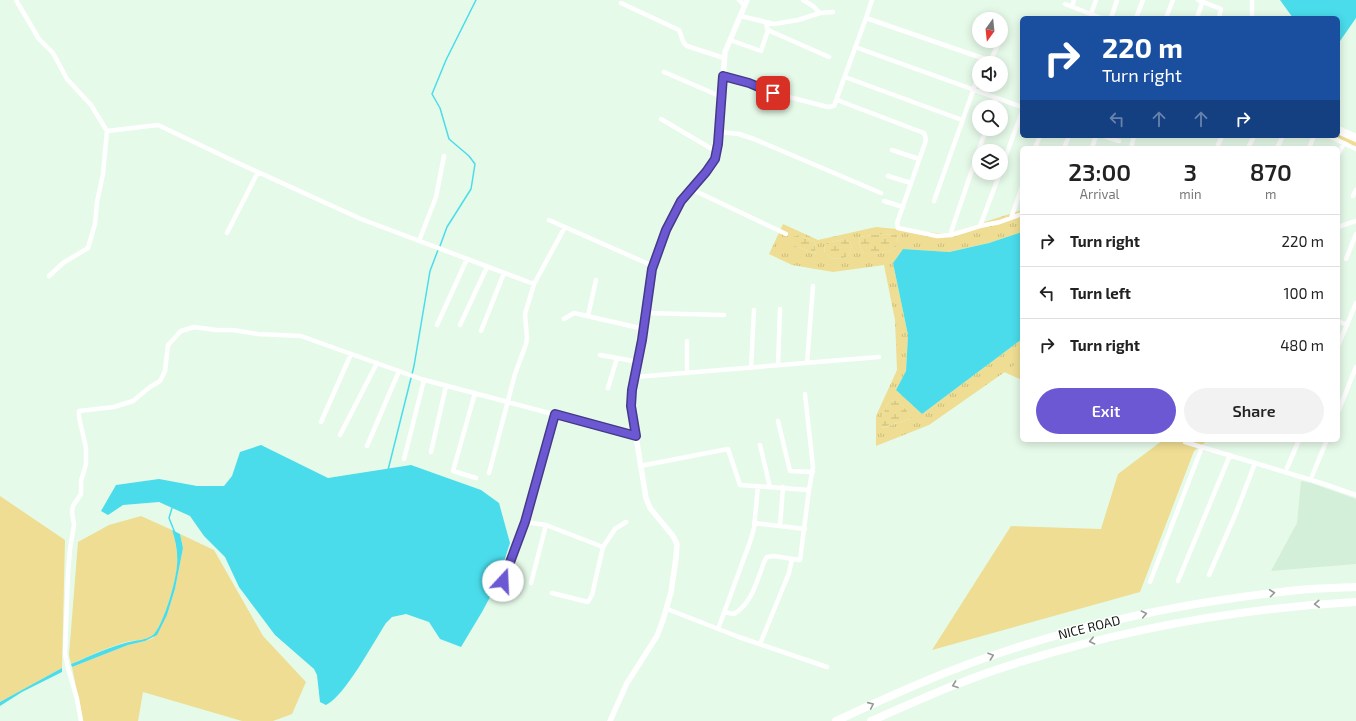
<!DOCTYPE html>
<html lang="en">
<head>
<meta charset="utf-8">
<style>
  :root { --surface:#fff; --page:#f2f2f2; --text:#222; --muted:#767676; --line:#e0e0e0; --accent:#6b58d2 }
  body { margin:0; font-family:"Exo 2",sans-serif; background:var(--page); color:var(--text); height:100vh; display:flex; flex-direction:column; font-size:15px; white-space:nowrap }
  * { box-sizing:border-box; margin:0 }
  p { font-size:13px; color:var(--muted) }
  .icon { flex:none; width:22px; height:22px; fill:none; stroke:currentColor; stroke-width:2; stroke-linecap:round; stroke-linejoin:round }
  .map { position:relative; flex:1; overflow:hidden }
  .panel { position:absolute; left:1020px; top:146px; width:320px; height:296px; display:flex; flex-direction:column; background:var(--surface); border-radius:6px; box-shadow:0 2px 10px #0003 }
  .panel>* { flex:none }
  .top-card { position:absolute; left:1020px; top:16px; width:320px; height:122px; border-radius:6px; box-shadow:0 2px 10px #0003; background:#1a4fa0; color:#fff; overflow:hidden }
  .needle { width:26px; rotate:195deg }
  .controls { position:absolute; left:972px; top:12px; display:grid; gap:8px }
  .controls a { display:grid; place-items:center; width:36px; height:36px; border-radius:50%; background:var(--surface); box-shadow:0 2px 10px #0003; font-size:20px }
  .pin { position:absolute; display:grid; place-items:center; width:34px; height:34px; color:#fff; margin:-17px; border-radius:8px; box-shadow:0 2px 6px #0006 }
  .me { position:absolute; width:44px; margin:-22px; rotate:20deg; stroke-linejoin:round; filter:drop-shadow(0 0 3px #0008) }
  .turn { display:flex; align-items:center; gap:14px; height:84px; padding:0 16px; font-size:18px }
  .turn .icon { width:52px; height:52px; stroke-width:2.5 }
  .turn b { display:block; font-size:28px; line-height:34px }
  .lanes { display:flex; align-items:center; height:38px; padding:0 16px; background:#0003; justify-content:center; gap:20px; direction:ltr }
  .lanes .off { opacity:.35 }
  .eta { display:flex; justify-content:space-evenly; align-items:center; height:68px; text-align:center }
  .eta b { font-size:24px; font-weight:600; line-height:28px }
  .action { display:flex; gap:8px; margin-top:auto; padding:8px 16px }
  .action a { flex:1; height:46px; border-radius:24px; background:var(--accent); color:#fff; font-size:16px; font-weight:600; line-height:46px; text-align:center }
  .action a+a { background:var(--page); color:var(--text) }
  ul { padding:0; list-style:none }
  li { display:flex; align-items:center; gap:12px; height:52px; padding:0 16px; border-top:1px solid var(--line) }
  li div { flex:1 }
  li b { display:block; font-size:15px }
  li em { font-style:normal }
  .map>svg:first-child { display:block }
  .built { fill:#d4efd9 }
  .green { fill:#eedd92 }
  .wetland { fill:url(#wetland-marsh) }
  .park { fill:url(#park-tufts); fill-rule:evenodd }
  .water { fill:#4adceb }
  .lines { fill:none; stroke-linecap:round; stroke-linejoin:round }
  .stream { stroke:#4adceb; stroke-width:1.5 }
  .minor { stroke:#fff; stroke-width:4.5 }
  .tertiary { stroke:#fff; stroke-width:5.5 }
  .motorway { stroke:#fff; stroke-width:8 }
  .oneway { stroke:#949895 }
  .route-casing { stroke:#463988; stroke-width:10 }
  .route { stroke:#6b58d2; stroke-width:7 }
  .labels { text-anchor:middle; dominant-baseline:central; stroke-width:3; stroke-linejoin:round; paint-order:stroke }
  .street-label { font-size:13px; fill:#121913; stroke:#fff }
</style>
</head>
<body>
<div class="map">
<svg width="1356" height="721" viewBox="0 0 1356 721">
  <defs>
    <pattern id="wetland-marsh" width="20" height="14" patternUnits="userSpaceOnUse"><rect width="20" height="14" fill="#eedd92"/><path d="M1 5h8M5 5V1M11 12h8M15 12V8" fill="none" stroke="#cbbd7d"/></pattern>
    <pattern id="park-tufts" width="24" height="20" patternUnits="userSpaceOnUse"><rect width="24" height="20" fill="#eedd92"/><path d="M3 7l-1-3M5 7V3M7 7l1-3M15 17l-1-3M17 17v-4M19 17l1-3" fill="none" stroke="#cbbd7d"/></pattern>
  </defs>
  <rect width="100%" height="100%" fill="#e6fae9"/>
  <path class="built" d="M1301,481l10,2 45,16v65l-85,7 26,-48z"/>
  <path class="green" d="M1022,360v20l-18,-8z
    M1163,440h45l-14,11 -54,141 -208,58 79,-124 90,3 17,-55z
    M0,496l65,44 -3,128 -62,34z
    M141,516l31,14c4,11 6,24 5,36 -1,15 -13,57 -23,68 -6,6 -16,6 -23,7 -20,4 -41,15 -60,23l-2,-9 9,-113 31,-17z
    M180,534l34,16 49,86 43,46 -14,32 -19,7h-31l-99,-29 -5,29h-55l-11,-54 56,-22 17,-4 8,-3 14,-23 8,-26 8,-41z"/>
  <path class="wetland" d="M878,234l19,1c1,5 1,10 -3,13 -5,4 -24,8 -30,5 -4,-4 -6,-10 -4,-16z
    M798,235l17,7 1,12 -23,-9 -2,-8z
    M845,239l5,3 2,4 -3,9c-10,8 -31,3 -23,-12z
    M898,400l15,18 -32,10 1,-12 7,-15z"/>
  <path class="park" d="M1338,133l18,9v5l-25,-11h7z
    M1022,210v22l-33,11 -41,9 -45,-3 -10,14 15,72 -2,36 -10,19 26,24 100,-75v21l-93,65 -53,21v-30l21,-46 -2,-50 -11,-55 -51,7 -41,-7 -23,-11 14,-30 35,16 58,-13 71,7zM878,234l19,1c1,5 1,9 -3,13 -5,4 -24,8 -30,5 -4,-4 -6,-10 -4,-16zM798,235l17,7 1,12 -23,-9 -1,-8zM845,239l5,3 2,4 -3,9c-10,8 -31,3 -23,-12zM898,400l15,18 -31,10v-12l7,-15z"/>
  <path class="water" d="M1280,0h76v18l-18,26v-26h-45z
    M1022,232v107l-100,75 -26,-24 10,-19 2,-36 -15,-72 10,-14 46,3 40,-9z
    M261,445l67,33 83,-13 70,25 18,13 11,40 -14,43 -14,26 -21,35 -21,-8 -11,-17 -23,-8 -14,3 -6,6c-13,20 -41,73 -60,82l-6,-3 -3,-27 -3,-6 -39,-34 -36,-48 -14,-30 -21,-21 -14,-20 -31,-14 -36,3 -15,10 -7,-4 15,-26 43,-6 38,7h27l8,-10 8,-24z
    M172,530l8,4 3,14 -8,41 -8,26 -10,20 -12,6 -17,4 -56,22 -1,-3c20,-8 41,-19 63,-23 6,-1 15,-2 20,-7 10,-11 22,-53 23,-69 1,-11 -1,-24 -5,-35z
    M62,668v4l-40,20 -22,14v-4z"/>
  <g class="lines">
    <path class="stream" d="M440,246l7,-19 24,-38 4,-25 -6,-8 -20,-17 -9,-31 -8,-14 14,-34 30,-60
      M388,470l26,-104 16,-95 8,-21
      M172,508l-3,10 6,15"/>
    <path class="minor" d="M16,0l23,39 14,14 14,26 24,26 16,26 -4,43 -6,28 -2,22 -7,24 -25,15 -14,13
      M739,0l6,6
      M803,0l10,6 7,7
      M1198,0l23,9 -2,9
      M1252,0v18
      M621,3l58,27c3,5 2,12 8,16l37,12
      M1065,4l36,14
      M1072,6l2,-6
      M1091,14l5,-14
      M741,16l33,8 24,-4 22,-7 13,-1
      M866,18l6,-18
      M1111,18l6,-18
      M1136,18l7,-18
      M1166,18l7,-18
      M1197,18l6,-18
      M766,22l1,6 3,3 59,26
      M730,40l31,11 7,-21
      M855,47l167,60
      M990,61l10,-20
      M664,72l58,25
      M723,76l26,7 24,10 55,14 6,-1 32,-88 119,41 -2,4
      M845,77l117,43
      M837,100l87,33 2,6 -1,4 -28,80 1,5 39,8 14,-1 29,-9 20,-4 22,-8
      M993,107l3,-9
      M661,119l56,33
      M1338,128l18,8
      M107,131l51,-6 80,38 123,56 173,65
      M719,132l20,2 15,5 127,54
      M1338,132l18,8
      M1104,136l15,5
      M1329,136l27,13
      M1218,145l4,-9
      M1035,148l5,-12
      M1064,148l5,-12
      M1092,148l4,-12
      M1131,148l3,-12
      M1248,148l6,-12
      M1277,148l6,-12
      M1309,148l5,-12
      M892,150l27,9
      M1338,155l6,-12
      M1001,169l21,-57
      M888,176l23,7
      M691,189l95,45
      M1353,196l3,-6
      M884,201l19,6
      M934,201l45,-127
      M1011,218l11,-31
      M549,220l104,46
      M980,226l20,-53
      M1338,227l18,-6
      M227,233l31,-61
      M951,235l1,-6 34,-100
      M419,241l17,-44 8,-41
      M1346,259l10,-25
      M646,313l78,2
      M588,316l8,-36
      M564,319l10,-6 70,16
      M1338,321l9,4
      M437,325l30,-66
      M460,325l27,-58
      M481,331l23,-58
      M1338,346l18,-43
      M600,355l17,3
      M807,363l6,-77
      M778,365l2,-56
      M751,368l3,-58
      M687,373v-32
      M635,377l244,-20
      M608,388l9,-30 21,4
      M475,393l-22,78 23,7
      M805,394l8,73 -4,23
      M1338,412l18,-45
      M778,421l12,50 23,1
      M321,422l30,-68
      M340,435l37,-72
      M1185,442l133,40 38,13
      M760,445l10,42
      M367,446l32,-75
      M431,452l15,-66
      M404,459l20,-79
      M640,466l88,-17 12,36 69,5 -9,70 -26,-4 -7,1 -2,3c-8,19 -12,43 -31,54l-10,-2
      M1287,468l12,-28
      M489,473l26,-99 11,-30 1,-6 -2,-24 9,-30 31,-57
      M1312,476l15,-36
      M783,487l-3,39 25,3
      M525,522l30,-108
      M754,523l26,3
      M546,525l57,22
      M1209,575l27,-62 19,-50
      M503,581l22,-59 21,3 -15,58
      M1178,581l52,-126
      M1150,582l52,-135
      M552,593l36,9 4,-7 11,-48 12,-18 11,-7
      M667,609l72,28 88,30
      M718,629l32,-87 4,-14 4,-42
      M760,644l29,-71 3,-14
      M81,721l-4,-22 -9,-31 -3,-14 3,-80 2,-25 4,-24 -2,-13 1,-6 8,-12v-13l5,-17v-16l-7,-31v-6l35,-4 19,-6 17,-14 10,-6 5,-10 3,-26 13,-14 13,-4 22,3h17l25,4 43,2 120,43 215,57"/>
    <path class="tertiary" d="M610,721l17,-38 30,-47 6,-16 8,-28 5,-34 1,-14 -4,-8 -23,-28 -4,-10 -15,-92 1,-15 10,-51 11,-74 17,-47 11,-18 26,-29 8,-13 3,-15 7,-92 22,-52"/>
    <path class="motorway" d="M836,721c56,-26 113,-52 173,-71 94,-31 192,-50 290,-60 19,-2 38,-2 57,-3
      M871,721c48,-21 96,-43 146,-58 111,-35 224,-55 339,-61"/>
  </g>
  <defs><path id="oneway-chevron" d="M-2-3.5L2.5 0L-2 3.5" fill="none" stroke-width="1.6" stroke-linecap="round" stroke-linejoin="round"/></defs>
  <g class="oneway">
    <use href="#oneway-chevron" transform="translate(1272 593) rotate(-7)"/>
    <use href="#oneway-chevron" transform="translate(1317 604) rotate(177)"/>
    <use href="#oneway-chevron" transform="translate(1144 614) rotate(-12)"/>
    <use href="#oneway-chevron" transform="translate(1092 641) rotate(167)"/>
    <use href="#oneway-chevron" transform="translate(991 656) rotate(-19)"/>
    <use href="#oneway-chevron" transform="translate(955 685) rotate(160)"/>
    <use href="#oneway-chevron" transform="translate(871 705) rotate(-24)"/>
  </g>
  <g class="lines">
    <defs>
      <path id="route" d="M503,581l22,-59 30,-108 81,22 -5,-30 1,-16 10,-50 10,-71 14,-39 15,-29 25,-29 9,-13 3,-15 5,-68 26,7 24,10"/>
    </defs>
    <use href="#route" class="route-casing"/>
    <use href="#route" class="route"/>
  </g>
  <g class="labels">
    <g class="street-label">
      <text transform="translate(1089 627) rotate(-14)">NICE ROAD</text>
    </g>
  </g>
</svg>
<div class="controls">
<a><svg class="needle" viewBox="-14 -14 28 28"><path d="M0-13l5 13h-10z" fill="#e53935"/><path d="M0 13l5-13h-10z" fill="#767676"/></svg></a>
<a><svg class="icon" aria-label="sound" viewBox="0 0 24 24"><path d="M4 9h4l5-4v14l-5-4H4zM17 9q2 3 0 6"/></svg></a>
<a><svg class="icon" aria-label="search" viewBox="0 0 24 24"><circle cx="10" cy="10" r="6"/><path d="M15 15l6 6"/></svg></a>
<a><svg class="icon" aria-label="layers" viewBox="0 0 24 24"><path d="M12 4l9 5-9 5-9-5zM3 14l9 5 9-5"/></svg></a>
</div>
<div class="pin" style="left:773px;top:93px;background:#d93025"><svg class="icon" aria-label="arrive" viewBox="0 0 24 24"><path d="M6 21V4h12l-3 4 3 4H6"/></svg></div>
<svg class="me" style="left:503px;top:581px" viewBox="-20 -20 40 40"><circle r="19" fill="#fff"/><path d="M0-13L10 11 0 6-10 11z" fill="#6b58d2"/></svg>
<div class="top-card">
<div class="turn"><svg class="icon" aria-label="right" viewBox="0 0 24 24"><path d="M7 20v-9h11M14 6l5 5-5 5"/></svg><div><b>220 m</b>Turn right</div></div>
<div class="lanes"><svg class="icon off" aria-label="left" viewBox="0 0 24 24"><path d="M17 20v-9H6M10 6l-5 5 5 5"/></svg><svg class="icon off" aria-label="ahead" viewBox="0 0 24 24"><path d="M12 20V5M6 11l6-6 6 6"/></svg><svg class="icon off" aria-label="ahead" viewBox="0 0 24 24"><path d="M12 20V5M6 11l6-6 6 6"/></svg><svg class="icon" aria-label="right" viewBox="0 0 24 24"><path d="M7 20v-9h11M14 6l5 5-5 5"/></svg></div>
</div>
<section class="panel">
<div class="eta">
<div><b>23:00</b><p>Arrival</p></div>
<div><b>3</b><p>min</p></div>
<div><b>870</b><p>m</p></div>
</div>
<ul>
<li><svg class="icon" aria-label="right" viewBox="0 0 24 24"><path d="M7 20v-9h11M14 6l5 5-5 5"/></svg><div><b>Turn right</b></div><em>220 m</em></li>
<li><svg class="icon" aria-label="left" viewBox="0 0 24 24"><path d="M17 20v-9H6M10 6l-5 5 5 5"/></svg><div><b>Turn left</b></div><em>100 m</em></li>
<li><svg class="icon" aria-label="right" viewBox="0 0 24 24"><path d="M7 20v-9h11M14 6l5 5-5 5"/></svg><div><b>Turn right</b></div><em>480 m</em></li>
</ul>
<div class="action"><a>Exit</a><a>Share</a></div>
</section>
</div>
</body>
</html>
